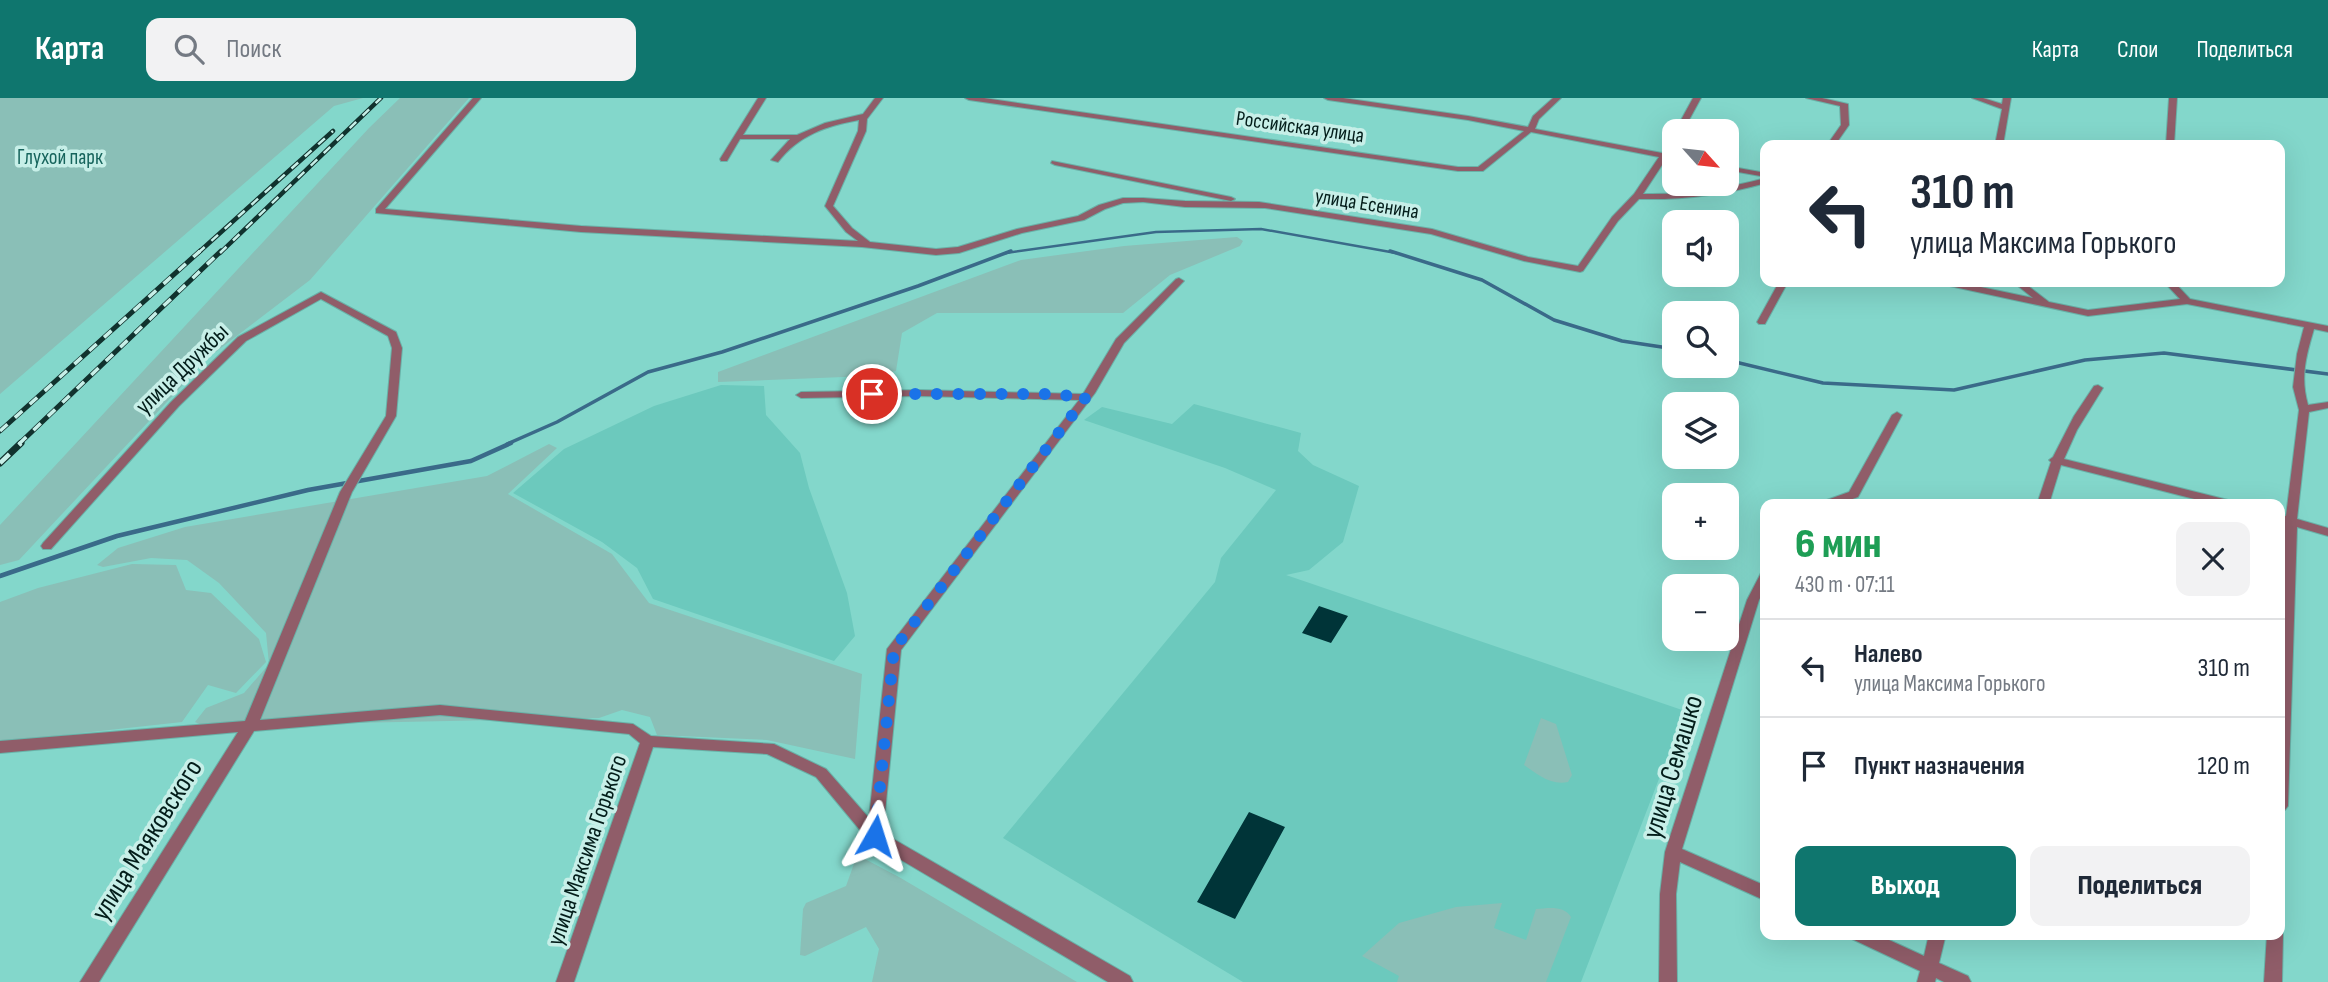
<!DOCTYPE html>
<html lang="ru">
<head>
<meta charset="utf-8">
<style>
  :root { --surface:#fff; --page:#f2f2f3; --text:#1f2937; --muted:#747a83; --line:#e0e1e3; --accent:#0f766e }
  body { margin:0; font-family:"Sofia Sans Condensed",sans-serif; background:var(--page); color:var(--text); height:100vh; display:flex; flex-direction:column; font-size:26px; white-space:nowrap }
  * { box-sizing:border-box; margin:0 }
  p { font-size:23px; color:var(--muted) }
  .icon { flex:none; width:38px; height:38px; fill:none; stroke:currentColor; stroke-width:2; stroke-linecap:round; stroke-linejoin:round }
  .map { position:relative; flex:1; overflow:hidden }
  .side { position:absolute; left:1760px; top:401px; width:525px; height:441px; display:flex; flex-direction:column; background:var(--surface); border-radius:14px; box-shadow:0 7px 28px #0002 }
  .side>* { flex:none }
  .guide { position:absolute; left:1760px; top:42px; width:525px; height:147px; border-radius:14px; box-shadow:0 7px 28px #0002; background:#fff; color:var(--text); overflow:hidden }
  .needle { width:46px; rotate:117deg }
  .fabs { position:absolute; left:1662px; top:21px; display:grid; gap:14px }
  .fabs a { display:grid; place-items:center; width:77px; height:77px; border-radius:14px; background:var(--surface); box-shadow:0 7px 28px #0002; font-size:35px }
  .pin { position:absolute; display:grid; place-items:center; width:60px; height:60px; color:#fff; margin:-30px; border:4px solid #fff; border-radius:50%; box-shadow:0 2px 7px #0007 }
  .me { position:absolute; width:77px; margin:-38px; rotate:6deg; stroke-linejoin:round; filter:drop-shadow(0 0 5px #0008) }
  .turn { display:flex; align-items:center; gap:24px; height:147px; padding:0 35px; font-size:32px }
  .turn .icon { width:91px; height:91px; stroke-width:2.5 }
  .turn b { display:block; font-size:49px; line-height:60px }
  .round { display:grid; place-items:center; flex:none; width:74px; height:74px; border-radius:14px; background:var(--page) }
  .head { display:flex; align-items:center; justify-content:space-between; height:119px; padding:0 35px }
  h1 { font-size:42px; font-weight:800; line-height:52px; color:#1e9e55 }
  .button { display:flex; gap:14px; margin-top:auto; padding:14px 35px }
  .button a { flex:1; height:80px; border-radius:14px; background:var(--accent); color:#fff; font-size:28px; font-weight:800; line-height:80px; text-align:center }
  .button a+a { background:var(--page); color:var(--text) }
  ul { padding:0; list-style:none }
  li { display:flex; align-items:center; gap:21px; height:98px; padding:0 35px; border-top:2px solid var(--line) }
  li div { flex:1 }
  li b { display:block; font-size:26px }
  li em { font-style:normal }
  header { display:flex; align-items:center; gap:42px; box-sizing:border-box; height:98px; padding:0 35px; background:var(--accent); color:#fff }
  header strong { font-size:33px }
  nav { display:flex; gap:38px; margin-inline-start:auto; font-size:24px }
  .search { width:490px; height:63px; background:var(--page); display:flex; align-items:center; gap:18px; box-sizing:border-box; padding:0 24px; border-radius:14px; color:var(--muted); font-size:26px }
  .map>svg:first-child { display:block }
  .built { fill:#6cc9bd }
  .green { fill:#8abfb7 }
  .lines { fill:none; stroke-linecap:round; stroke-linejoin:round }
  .stream-far2 { stroke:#3a6a89; stroke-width:2.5 }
  .stream-far1 { stroke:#3a6a89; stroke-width:3.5 }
  .stream { stroke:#3a6a89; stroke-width:4.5 }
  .building { fill:#003438 }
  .street-casing { stroke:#69b2a8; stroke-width:2 }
  .street { fill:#905d69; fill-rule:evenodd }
  .rail-far2-casing { stroke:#11322e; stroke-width:4.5 }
  .rail-far1-casing { stroke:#11322e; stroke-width:5 }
  .rail-casing { stroke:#11322e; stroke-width:7 }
  .rail-far2 { stroke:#c7efe8; stroke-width:2.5; stroke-dasharray:9; stroke-linecap:butt }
  .rail-far1 { stroke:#c7efe8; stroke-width:3.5; stroke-dasharray:10; stroke-linecap:butt }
  .rail { stroke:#c7efe8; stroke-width:4.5; stroke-dasharray:13; stroke-linecap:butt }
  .route { stroke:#1a73e8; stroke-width:12; stroke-dasharray:0 21.6 }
  .labels { text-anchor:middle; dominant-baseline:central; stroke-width:7; stroke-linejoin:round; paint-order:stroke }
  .far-street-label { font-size:21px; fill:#031d1a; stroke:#c7efe8 }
  .far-park-label { font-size:21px; fill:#16645c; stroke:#c7efe8 }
  .street-label { font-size:24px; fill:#031d1a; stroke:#c7efe8 }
  .near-street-label { font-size:28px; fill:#031d1a; stroke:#c7efe8 }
</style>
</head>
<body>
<header>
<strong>Карта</strong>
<div class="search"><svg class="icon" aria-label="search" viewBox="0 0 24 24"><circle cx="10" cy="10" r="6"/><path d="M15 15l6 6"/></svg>Поиск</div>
<nav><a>Карта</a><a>Слои</a><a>Поделиться</a></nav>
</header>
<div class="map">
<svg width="2328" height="884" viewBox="0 0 2328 884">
  <rect width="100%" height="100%" fill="#83d7cb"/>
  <path class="built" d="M721,287l43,1 2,29 34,38 9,35 38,105 8,43 -21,25 -181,-62 -16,-31 -35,-26 -89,-49 51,-44 90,-43z
    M1194,306l107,29 -3,18 15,14 46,21 -16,56 -34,28 -23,5 399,136 -104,271h-338l-240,-144 212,-256 6,-24 55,-68 -51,-22 -141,-48 18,-13 70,17z"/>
  <path class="green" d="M0,0h363l-29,8 -334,288z
    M400,0h69l-159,182 -101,77 -190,203 -19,5v-40l369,-397z
    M1237,139l6,4 -3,5 -70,29 -47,38h-186l-35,20 -6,38 -27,5 -151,6v-10l303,-112 103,-14z
    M549,346l8,4 -49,46 104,60 37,49 213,71 -7,85 -88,-19 -110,-5 -7,-18 -28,-7 -23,8 -395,8 -9,-4 11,-14 38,-15 25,-29 -3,-31 -47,-50 -32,-23 -36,-2 -48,9 -6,-2 21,-17 67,-21 302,-51z
    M132,466l44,1 10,25 25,3 48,46 7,23 -30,31 -28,-8 -26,37 -182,20v-140l38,-14z
    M1541,620l15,6 16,51 -4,7c-17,4 -31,-8 -44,-17z
    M861,759l38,20 178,105h-205l7,-33 -13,-22 -61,29 -5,-1 3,-46 3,-6 40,-17 9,-25z
    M1502,805l-8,25 32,12 10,-31c12,-1 28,-4 35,8l-25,65h-149l2,-6 -37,-20 37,-33 57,-16z"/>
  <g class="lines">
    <path class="stream-far2" d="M1006,155l150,-21 105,-3 135,24"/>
    <path class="stream-far1" d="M1390,153l92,29 72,40 68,21 53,8
      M1727,262l96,23 131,7 131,-30 79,-7 164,21
      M507,346l50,-22 91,-50 74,-20 196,-66 93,-35"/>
    <path class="stream" d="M0,478l117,-40 191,-46 163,-29 40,-18"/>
  </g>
  <path class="building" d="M1319,508l29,10 -17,27 -29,-10z
    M1249,714l36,15 -50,92 -38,-17z"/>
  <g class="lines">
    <defs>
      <path id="street" d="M473,0h8l-96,111 196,17 277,15 -12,-9 -21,-26 33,-75 1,-11c-33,6 -60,15 -81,42l-7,-2 19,-21h-50l-13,22h-6l-1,-2 38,-61h8l-23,37h54l28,-12 38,-9 12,-16h8l-16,21 -1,12 -33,75 19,22 18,14 66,7 22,-2 59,-18 61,-13 21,-11 24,-7h20l42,3 74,1 173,27 96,28 50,9 34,-49 22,-23 25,-37 -128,-25 -48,39h-25l-489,-71 -4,-2h19l474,69h20l46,-36 -56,-11 -140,-20 -4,-2h19l125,18 60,11 5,-11 20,-18h8l-22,21 -4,10 127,24 13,-16v8l-6,9 6,2v4l-9,-1 -23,35c42,1 82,-5 123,-16v5c-42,12 -84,17 -127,16l-21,22 -35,50 -3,1 -56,-11 -93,-27 -166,-26 -80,-1 -42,-5 -20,1 -18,6 -21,11 -62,13 -63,20 -23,2 -74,-8 -281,-15 -205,-19v-4z
        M1693,0h8l-18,33h-8z
        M1806,0h16l26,6 1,21 -14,20h-8l14,-20 -1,-19z
        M1972,0h11l19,6 1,-6h8l-8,47h-8l7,-36z
        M2169,0h8l-3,47h-8z
        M1052,63l179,36 4,2 -4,2 -176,-36 -4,-2z
        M1727,68l39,7v4l-39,-7z
        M1179,180l5,3 -2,2 -58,60 -29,50 -194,257 -18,183 247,143 3,6h-25l-239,-141 -53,-64 -49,-23 -114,-7 -79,235h-18l84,-239 -11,-9 -189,-19 -186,16 -155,251h-19l158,-250 -238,21v-12l245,-20 95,-229 46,-76 6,-68 -4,-12 -67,-37 -75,42 -67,65 -128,143h-8l-2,-3 2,-3 128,-141 67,-65 83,-45 75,40 6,16 -6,68 -44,76 -92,228 180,-15 193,19 18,12 123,8 52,25 43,49 18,-169 192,-249 -160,-4 -118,2 -5,-3 5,-3 118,-2 164,4 33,-55 60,-60z
        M1779,184h9l-23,42h-6l-2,-2z
        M1940,184h17l76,16 -20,-16h10l26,20 39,8 92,-11 -16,-17h10l16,17 138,27v6l-14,-3c-8,27 -14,48 -6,76l20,-3v6l-19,4 -12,107 31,9v8l-31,-9 -9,279 -3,4 -5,2v-184l5,-105 -5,-1v-8l6,2 13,-106 -6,-23 4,-33 7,-27 -117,-23 -99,12 -143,-31z
        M2098,287l5,3 -26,42 -13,29 168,42 2,3h-20l-153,-39 -12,39h-12l14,-42 -2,-2 4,-3 21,-41 20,-30z
        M1897,314l5,3 -44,82 -19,7h-17l2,-3 25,-9 43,-77z
        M1766,472v17l-7,13 -77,249 84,37v15l-86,-39 -4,32 1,88h-18l1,-88 5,-42 82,-252 15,-29z
        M2280,831l3,5 -1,48h-18l3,-48h13z
        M1850,836h26l48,22 5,-22h17l-7,29 29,13 3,6h-27l-8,-4 -1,4h-18l3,-11 -68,-32z"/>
    </defs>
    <use href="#street" class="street-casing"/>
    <use href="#street" class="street"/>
    <defs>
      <path id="rail-far2" d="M198,155l135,-122
        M220,155l161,-155"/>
      <path id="rail-far1" d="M0,333l200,-180
        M19,346l202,-193"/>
      <path id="rail" d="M0,365l21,-20"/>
    </defs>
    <use href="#rail-far2" class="rail-far2-casing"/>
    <use href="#rail-far1" class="rail-far1-casing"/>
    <use href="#rail" class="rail-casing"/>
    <use href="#rail-far2" class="rail-far2"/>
    <use href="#rail-far1" class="rail-far1"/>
    <use href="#rail" class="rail"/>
  </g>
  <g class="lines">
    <path class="route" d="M872,296h174l40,3 -192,252 -19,187"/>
  </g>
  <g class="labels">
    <g class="far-street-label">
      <text transform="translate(1300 29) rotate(8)">Российская улица</text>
      <text transform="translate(1367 106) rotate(9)">улица Есенина</text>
    </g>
    <g class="far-park-label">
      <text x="60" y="59">Глухой парк</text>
    </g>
    <g class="street-label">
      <text transform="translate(182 271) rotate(-44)">улица Дружбы</text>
      <text transform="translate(587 752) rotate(-71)">улица Максима Горького</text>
    </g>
    <g class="near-street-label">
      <text transform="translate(1673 669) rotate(-73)">улица Семашко</text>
      <text transform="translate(147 742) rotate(-58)">улица Маяковского</text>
    </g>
  </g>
</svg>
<div class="fabs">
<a><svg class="needle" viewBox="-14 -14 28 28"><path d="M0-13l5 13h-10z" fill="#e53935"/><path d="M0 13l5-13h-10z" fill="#747a83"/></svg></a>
<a><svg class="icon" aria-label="sound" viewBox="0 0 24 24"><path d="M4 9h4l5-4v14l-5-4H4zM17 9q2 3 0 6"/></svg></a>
<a><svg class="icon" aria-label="search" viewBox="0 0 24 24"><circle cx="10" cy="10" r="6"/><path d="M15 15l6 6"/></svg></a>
<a><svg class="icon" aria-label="layers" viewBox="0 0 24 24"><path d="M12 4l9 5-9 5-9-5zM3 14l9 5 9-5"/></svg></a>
<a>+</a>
<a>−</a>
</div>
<div class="pin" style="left:872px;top:296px;background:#d93025"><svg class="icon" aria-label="arrive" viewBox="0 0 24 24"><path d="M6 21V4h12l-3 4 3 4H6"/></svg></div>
<svg class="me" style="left:875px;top:738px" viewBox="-20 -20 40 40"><path d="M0-17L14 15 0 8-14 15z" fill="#1a73e8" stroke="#fff" stroke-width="4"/></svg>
<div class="guide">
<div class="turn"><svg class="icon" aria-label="left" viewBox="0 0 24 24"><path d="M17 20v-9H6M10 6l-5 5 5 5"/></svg><div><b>310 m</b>улица Максима Горького</div></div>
</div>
<section class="side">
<div class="head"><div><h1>6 мин</h1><p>430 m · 07:11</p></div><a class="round"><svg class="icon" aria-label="close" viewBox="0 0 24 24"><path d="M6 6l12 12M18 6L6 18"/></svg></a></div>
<ul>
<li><svg class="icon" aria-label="left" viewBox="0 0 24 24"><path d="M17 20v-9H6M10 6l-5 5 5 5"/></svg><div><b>Налево</b><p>улица Максима Горького</p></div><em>310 m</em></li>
<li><svg class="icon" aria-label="arrive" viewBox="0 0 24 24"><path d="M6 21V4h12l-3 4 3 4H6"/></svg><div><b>Пункт назначения</b></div><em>120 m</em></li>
</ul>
<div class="button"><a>Выход</a><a>Поделиться</a></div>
</section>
</div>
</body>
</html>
